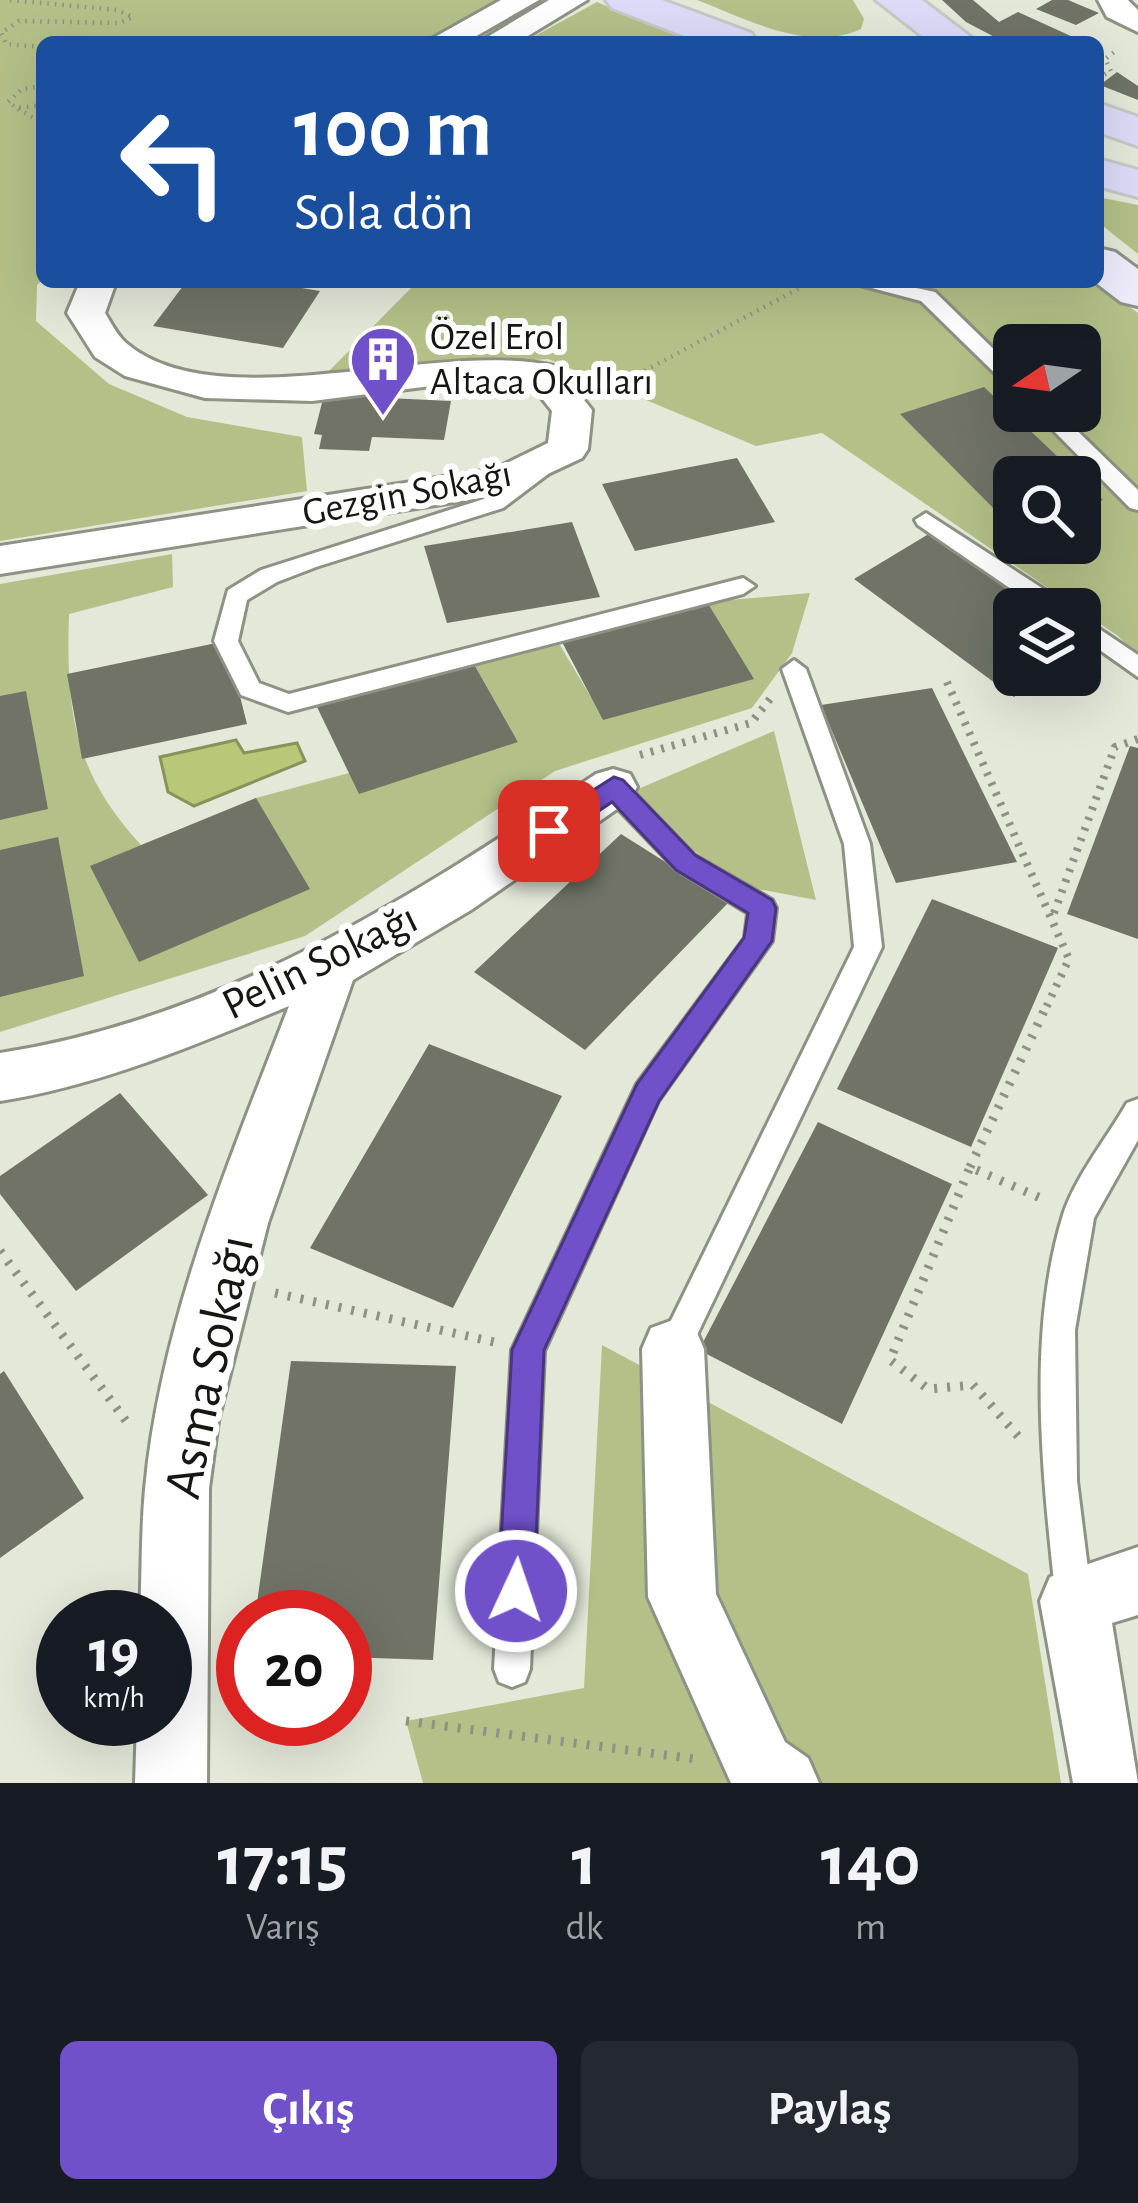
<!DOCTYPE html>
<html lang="tr">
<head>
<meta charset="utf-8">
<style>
  :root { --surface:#171b24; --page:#242831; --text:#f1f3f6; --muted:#9ea1a6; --accent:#7051ca }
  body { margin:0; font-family:"Alegreya Sans",sans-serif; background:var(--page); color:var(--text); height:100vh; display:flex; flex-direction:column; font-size:45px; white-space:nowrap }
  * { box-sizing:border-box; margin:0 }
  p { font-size:39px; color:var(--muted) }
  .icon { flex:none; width:66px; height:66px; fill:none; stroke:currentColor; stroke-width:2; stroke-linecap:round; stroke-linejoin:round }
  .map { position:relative; height:1783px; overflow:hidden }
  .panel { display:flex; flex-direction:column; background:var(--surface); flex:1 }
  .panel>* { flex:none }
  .guide { position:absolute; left:36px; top:36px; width:1068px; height:252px; border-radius:18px; box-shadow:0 12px 48px #0002; background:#1a4fa0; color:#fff; overflow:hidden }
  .needle { width:78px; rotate:257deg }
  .controls { position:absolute; left:993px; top:324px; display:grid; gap:24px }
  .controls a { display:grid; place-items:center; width:108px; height:108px; border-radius:18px; background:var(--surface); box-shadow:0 12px 48px #0002; font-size:60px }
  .speed { position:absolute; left:36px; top:1590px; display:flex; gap:24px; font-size:60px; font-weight:700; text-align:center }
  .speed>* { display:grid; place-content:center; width:156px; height:156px; border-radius:50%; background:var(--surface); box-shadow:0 12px 48px #0002; line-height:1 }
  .speed small { font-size:30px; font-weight:400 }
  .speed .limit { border:18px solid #d22; background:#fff; color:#111 }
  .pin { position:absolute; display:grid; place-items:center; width:102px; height:102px; color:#fff; margin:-51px; border-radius:24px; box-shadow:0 6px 18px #0006 }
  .me { position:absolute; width:132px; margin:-66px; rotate:3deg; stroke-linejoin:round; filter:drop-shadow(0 0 9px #0008) }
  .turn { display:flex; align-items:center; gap:42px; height:252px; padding:0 60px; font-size:54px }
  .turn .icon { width:156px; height:156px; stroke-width:2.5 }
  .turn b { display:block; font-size:84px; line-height:102px }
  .eta { display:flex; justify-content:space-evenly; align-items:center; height:204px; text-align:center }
  .eta b { font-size:72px; font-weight:700; line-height:84px }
  .primary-button { display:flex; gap:24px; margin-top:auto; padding:24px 60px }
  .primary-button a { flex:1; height:138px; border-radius:18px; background:var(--accent); color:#fff; font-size:48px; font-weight:700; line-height:138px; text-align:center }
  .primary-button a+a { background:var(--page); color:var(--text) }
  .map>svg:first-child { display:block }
  .green { fill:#b4c088; fill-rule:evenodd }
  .water { fill:#b7c878; stroke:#879359; stroke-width:3 }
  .building { fill:#707366 }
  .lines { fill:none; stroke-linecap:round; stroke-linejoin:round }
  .lane-casing { stroke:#8e9284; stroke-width:6 }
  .street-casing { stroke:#8e9284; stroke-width:6 }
  .secondary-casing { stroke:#8e9284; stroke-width:6 }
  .primary-casing { stroke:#c7c7c6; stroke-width:6 }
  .path-far2 { stroke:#8e9186; stroke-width:4.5; stroke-dasharray:1.5 6; stroke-linecap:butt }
  .path-far1 { stroke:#8e9186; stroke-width:8; stroke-dasharray:3 8; stroke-linecap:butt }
  .path { stroke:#8e9186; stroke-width:9; stroke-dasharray:3 10; stroke-linecap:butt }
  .lane { fill:#fff; fill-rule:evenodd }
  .street { fill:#fff; fill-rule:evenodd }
  .secondary { fill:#eeecfb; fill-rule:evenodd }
  .primary { fill:#dddaf7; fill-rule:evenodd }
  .route { fill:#7051ca; stroke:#493583; stroke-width:3 }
  .labels { text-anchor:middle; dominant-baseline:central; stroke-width:12; stroke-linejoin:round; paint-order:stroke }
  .far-poi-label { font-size:39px; fill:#161712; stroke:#fff; text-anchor:start }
  .far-street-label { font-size:39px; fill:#161712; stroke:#fff }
  .street-label { font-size:45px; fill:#161712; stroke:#fff }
  .near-street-label { font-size:54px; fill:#161712; stroke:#fff }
</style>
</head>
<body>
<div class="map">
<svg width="1138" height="1783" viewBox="0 0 1138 1783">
  <rect width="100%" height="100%" fill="#e4e8d9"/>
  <path class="green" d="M0,0h499l-77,42h-380v238l-5,5 -1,36 73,63 78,33 115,20 5,54 -307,50z
    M697,0h156l11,19 -3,10c-52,24 -115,-10 -164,-29z
    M597,2l94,40h-167z
    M1098,197l40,8v49l-40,-32z
    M417,282h679l42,31v343l-20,-20 -296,-203 -66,13 -208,-87 -224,17zM1014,345h66v66h-66zM1014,477h66v66h-66z
    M172,554l1,33 -104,27c-3,97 4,157 72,231l-51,21 166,-68 93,-25 169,-31 -47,-83 87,-17 46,77 103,-117 103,-9 -18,60 -40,55 -197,63 -250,165 -305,96v-448z
    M774,731l42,169 -69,-13 -130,-89z
    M602,1345l426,229 33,209h-638l-17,-62 178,-33z"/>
  <path class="water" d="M236,740l8,13 53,-10 8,18 -111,45 -26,-14 -8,-35z"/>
  <path class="building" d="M942,0h31l26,22 19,-10 66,30h-80l-38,-20z
    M1068,0l31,13 -23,12 -40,-16 16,-9z
    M1117,72l21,14v14l-38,-15z
    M186,282h79l55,9 -37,57 -130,-22z
    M984,387l95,90h-65v52l-114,-115z
    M324,395l127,6 -7,39 -72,-3 -3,14 -50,-2 3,-14 -8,-1z
    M737,458l38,64 -140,29 -33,-67z
    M1080,478l23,22 -23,8z
    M572,522l28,75 -153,26 -23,-77z
    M932,532l111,77h-29v66h33l-33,22 -160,-118z
    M707,602l47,77 -151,41 -42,-80z
    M226,641l21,83 -165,35 -15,-85z
    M471,659l47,83 -159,52 -42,-87z
    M932,688l85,174 -121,21 -75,-178z
    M26,691l22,118 -48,11v-124z
    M1130,746l8,2v191l-71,-25z
    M256,798l54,91 -171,73 -49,-96z
    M621,834l108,68 -144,148 -111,-78z
    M58,837l26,139 -84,21v-147z
    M932,899l126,49 -87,199 -134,-58z
    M429,1044l133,52 -109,212 -143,-60z
    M120,1093l88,102 -132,96 -76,-97v-18z
    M818,1122l134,62 -110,240 -143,-74z
    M291,1361l165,5 -23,294 -88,-3v-40h-90z
    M4,1371l80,127 -84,60v-184z"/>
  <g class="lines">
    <defs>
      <path id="lane" d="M849,282h39l47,10 79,77v18l-7,-2 -86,-84z
        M1034,411h23l81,79v20l-8,-2z
        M540,462l8,2v10l-45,34 -187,59 -39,15 -30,18 -9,41 21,42 30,11 454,-116 12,8 -12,8 -455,118 -47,-17 -27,-54 14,-51 33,-20 226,-72z
        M926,513l139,90 4,6h-29l-122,-84 -3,-5z
        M1080,616l58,39v22l-58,-41z
        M794,660l12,9 64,175 12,103 -197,413 -12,5 -12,-5 -4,-11 197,-402 -10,-103 -62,-175z
        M613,777l9,3 72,75 78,45 4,8 -4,33 -114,160 -114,250 -14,318 -5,13 -13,5 -13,-5 -5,-13 18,-319 125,-266 108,-146 3,-25 -72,-44 -72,-75 -4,-7 4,-7z
        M1138,1099v41l-44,78 -19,112 2,151 15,120 -5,13 -13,5 -13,-5 -5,-13c-13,-123 -30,-266 7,-386 12,-38 44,-77 64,-112z"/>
      <path id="street" d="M501,0h38l-73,42h-40z
        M549,0h38l-69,42 -34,-3z
        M1098,0h30l10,10v22l-31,-15z
        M80,282h36l-11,31c6,10 12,22 21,30 93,79 313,-6 432,24l34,43 -4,39 -6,9 -77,36 -505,80v-28l495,-77 53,-26 4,-32 -20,-25 -61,-5 -159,20 -107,-3 -80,-22 -30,-19 -28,-44z
        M613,769l17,5 7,13 -7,13 -159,110 -118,70 -85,243 -50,198 -9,67 -2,295h-72l2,-64h28v-102h-25c2,-43 1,-86 5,-128 15,-167 85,-329 144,-483 -94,39 -188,79 -289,95v-48c222,-34 413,-156 596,-279z
        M673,1320l22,8 9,21 12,245 69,148 23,16 11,25h-88l-83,-186 -6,-248 9,-21z
        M1138,1547v68l-26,8 26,160h-65l-33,-182 10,-24z"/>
      <path id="secondary" d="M1098,248l17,4 23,17v37l-17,-4 -26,-20z"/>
      <path id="primary" d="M606,0h56l89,33 6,9h-57l-88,-34z
        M876,0h46l55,42h-47z
        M1098,103l40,14v29l-40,-14z
        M1098,159l40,11v27l-40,-11z"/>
    </defs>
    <use href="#lane" class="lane-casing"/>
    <use href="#street" class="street-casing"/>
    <use href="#secondary" class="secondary-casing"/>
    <use href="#primary" class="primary-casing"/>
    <path class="path-far2" d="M10,0l107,10 16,7 -14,6 -100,-2 -18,12 5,11 36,3
      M1098,78l13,-7 -6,-12 12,-9
      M42,86l-20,3 -14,13 9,6 25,-3
      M18,109l24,14
      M605,392l206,-110"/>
    <path class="path-far1" d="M947,682l122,277 -26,55
      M640,755l111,-32 19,-24
      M1054,913l61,-166 23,-8"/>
    <path class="path" d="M970,1167l74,-156
      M0,1251l129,174
      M275,1293l219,49
      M1018,1436l-45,-51 -45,4 -38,-29 80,-193 75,33
      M406,1721l290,38"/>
    <use href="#lane" class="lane"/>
    <use href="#street" class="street"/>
    <use href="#secondary" class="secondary"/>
    <use href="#primary" class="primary"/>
  </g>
  <path class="route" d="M614,777l9,3 72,75 77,45 4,8 -4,33 -113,160 -115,249 -10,241 -6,12 -12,6 -13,-6 -5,-12 14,-241 125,-266 107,-146 4,-25 -72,-43 -64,-68 -53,36h-19l-4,-7 4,-7z"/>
  <defs>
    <symbol id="building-pin" viewBox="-11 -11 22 30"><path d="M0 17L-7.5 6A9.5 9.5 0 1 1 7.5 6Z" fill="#7051ca" stroke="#fff"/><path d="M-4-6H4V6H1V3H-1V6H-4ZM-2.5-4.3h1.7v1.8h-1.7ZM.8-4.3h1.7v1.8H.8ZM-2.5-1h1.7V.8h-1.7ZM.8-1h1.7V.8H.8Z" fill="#fff"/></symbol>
  </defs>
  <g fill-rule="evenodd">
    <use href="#building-pin" x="345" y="321" width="76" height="104"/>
  </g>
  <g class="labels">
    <g class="far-poi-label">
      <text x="430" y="337">Özel Erol<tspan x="430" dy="45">Altaca Okulları</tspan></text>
    </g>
    <g class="far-street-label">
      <text transform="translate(407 494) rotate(-11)">Gezgin Sokağı</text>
    </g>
    <g class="street-label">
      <text transform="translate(320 962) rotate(-26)">Pelin Sokağı</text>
    </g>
    <g class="near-street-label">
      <text transform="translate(210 1367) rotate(-78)">Asma Sokağı</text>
    </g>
  </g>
</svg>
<div class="controls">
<a><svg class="needle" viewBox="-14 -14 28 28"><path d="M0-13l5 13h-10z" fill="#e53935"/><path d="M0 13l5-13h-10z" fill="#9ea1a6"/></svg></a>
<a><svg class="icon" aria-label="search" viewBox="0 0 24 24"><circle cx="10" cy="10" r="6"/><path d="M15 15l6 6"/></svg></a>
<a><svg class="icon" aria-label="layers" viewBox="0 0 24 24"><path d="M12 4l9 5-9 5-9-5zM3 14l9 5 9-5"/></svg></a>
</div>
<div class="speed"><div>19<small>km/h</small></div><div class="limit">20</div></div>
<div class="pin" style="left:549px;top:831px;background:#d93025"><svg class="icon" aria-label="arrive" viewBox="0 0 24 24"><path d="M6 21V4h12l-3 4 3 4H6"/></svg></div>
<svg class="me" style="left:516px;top:1591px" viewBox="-20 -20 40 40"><circle r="17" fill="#7051ca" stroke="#fff" stroke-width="3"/><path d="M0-11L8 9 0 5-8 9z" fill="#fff"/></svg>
<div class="guide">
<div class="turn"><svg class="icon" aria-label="left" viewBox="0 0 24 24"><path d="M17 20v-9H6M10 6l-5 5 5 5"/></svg><div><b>100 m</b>Sola dön</div></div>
</div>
</div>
<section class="panel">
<div class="eta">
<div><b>17:15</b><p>Varış</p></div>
<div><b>1</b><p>dk</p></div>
<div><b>140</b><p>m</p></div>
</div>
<div class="primary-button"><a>Çıkış</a><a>Paylaş</a></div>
</section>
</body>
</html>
